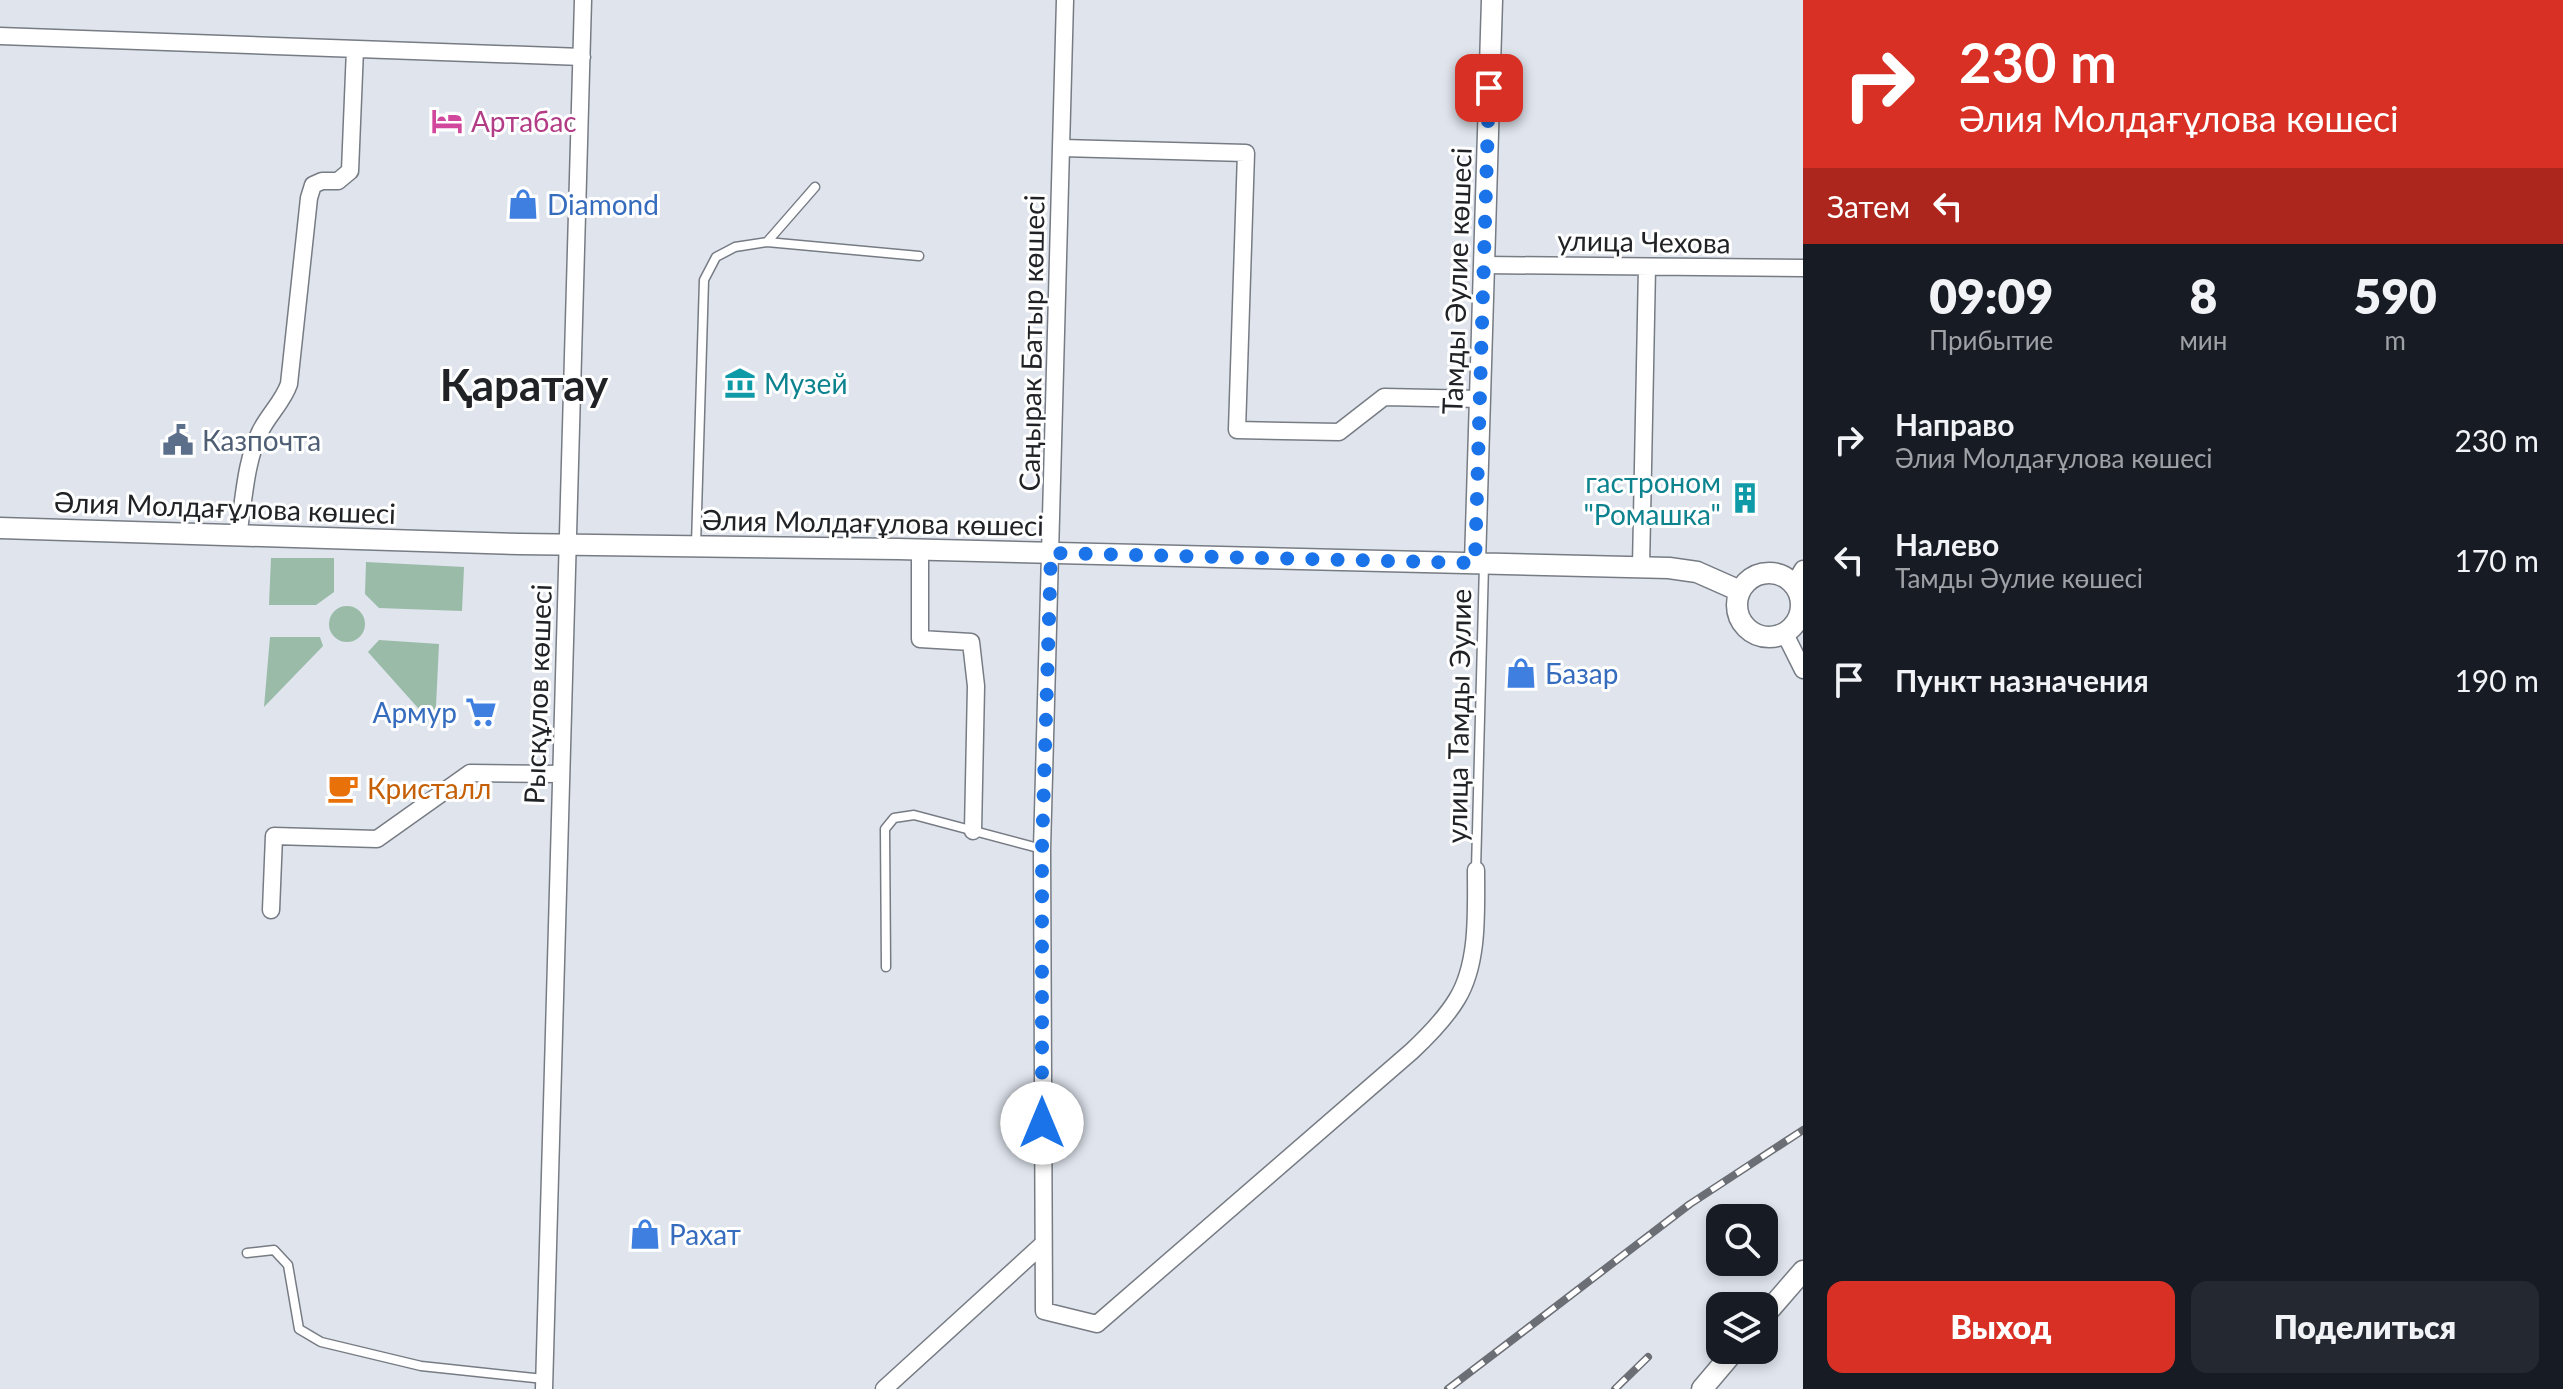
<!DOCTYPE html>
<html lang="ru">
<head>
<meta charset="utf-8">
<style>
  :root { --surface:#171b24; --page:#242831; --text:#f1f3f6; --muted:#9ea1a6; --accent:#d93025 }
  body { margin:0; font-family:Lato,sans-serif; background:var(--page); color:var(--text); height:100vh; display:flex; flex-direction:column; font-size:30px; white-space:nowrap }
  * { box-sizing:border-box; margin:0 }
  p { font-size:26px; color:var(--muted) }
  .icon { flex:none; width:44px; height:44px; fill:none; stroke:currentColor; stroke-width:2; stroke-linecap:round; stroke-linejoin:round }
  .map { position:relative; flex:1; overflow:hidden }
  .sheet { display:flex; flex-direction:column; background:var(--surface); width:760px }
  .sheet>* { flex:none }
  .hud { background:#d93025; color:#fff; overflow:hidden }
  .fabs { position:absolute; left:1706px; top:1204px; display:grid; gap:16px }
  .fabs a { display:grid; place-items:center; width:72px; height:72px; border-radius:16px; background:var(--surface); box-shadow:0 4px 12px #0003; font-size:40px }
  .pin { position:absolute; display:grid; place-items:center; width:68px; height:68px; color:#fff; margin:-34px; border-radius:16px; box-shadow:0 4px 12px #0006 }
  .me { position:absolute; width:88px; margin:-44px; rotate:0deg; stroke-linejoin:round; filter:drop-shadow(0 0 6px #0008) }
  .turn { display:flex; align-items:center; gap:28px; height:168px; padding:0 24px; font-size:36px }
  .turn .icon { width:104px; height:104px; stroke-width:2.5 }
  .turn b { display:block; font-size:56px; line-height:68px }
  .then { display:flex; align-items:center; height:76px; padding:0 24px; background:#0003; gap:16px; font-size:30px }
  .eta { display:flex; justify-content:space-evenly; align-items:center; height:136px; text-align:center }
  .eta b { font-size:48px; font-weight:800; line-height:56px }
  .cta { display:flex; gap:16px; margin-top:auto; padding:16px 24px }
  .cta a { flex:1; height:92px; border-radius:16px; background:var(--accent); color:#fff; font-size:32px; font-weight:800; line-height:92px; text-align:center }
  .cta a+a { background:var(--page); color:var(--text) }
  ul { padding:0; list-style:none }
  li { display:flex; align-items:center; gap:24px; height:120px; padding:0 24px }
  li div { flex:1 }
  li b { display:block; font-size:30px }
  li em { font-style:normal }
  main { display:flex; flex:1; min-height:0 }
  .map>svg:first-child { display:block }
  .green { fill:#99bba8 }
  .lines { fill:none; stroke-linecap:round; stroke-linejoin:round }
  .service-casing { stroke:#777c84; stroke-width:11 }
  .minor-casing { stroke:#777c84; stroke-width:19 }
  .tertiary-casing { stroke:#777c84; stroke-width:23 }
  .service { stroke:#fff; stroke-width:8 }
  .minor { stroke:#fff; stroke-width:16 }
  .tertiary { stroke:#fff; stroke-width:20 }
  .rail-casing { stroke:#6b6e74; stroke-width:8 }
  .rail { stroke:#fff; stroke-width:5; stroke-dasharray:15; stroke-linecap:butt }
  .route { stroke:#1a73e8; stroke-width:14; stroke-dasharray:0 25.2 }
  .labels { text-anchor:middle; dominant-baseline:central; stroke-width:6; stroke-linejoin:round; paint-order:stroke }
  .hotel-label { font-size:28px; fill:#b23c85; stroke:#fff; text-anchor:start }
  .shop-label { font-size:28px; fill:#366cbe; stroke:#fff; text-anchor:start }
  .street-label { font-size:28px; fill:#202225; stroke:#fff }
  .culture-label { font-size:28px; fill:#0d838f; stroke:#fff; text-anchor:start }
  .service-label { font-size:28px; fill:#4e5e75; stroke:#fff; text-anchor:start }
  .food-label { font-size:28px; fill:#c56008; stroke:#fff; text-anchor:start }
  .town-label { font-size:44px; font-weight:bold; fill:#202225; stroke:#fff }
</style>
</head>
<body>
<main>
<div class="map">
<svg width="1803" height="1389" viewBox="0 0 1803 1389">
  <rect width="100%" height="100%" fill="#dfe4ed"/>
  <path class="green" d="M271,558h63v34l-18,13h-47z
    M366,562l98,5 -2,44 -83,-3 -14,-14z
    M329 624a18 18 0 1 1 36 0a18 18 0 1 1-36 0Z
    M270,637h50l3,9 -59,61z
    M379,640l60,4 -4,83 -67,-75z"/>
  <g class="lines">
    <defs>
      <path id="service" d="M767,242l48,-55
        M696,545l8,-265 12,-23 19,-10 32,-5 152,14
        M1476,870l8,-306
        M886,967l-1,-138 9,-11 20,-3 128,34
        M247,1253l27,-3 14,15 11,64 22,13 100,24 123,13"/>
      <path id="minor" d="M1065,0l-23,849 2,462 53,13 315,-273c17,-16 33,-32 45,-52 22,-36 19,-88 19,-129
        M0,36l582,21
        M1062,148l184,5 -9,277 102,2 45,-35 96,2
        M1485,265l318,3
        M238,535c6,-33 7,-73 22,-103 8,-17 23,-30 29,-48l20,-186 4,-13 9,-4h16l12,-10 5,-122
        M920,550v89l51,3 5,44 -3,145
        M1641,567l6,-300
        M1794,584l9,-15
        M1785,634l18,36
        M271,910l3,-74 103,3 93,-66 91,1
        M544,1389l39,-1389
        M884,1389l159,-145"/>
      <path id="tertiary" d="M0,528l520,16 378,5 771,19 28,4 43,19
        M1475,563l17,-563
        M1737 605a32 32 0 1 1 64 0a32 32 0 1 1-64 0Z
        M1764,1316l39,-45
        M1702,1389l33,-39"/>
    </defs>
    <use href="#service" class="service-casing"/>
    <use href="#minor" class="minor-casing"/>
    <use href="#tertiary" class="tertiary-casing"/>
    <use href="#service" class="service"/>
    <use href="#minor" class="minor"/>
    <use href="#tertiary" class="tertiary"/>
    <defs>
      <path id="rail" d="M1448,1389l242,-185 113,-74
        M1615,1389l33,-32"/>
    </defs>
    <use href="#rail" class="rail-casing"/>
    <use href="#rail" class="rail"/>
  </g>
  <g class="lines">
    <path class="route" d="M1042,1123v-274l9,-296 424,10 14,-475"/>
  </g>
  <defs>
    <symbol id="hotel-bare" viewBox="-9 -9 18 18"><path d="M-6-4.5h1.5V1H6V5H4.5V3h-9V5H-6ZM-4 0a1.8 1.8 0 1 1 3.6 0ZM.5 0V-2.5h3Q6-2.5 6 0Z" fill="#d1479c" stroke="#fff" stroke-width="2.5" paint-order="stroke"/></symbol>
    <symbol id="shop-bare" viewBox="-9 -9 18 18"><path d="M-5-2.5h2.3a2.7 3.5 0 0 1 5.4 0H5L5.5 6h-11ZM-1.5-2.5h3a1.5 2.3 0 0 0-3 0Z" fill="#3f7fe0" stroke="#fff" stroke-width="2.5" paint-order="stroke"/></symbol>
    <symbol id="museum-bare" viewBox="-9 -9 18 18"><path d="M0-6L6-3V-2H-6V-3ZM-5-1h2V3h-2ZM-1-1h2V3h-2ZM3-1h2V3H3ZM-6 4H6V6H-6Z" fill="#0f9aa8" stroke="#fff" stroke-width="2.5" paint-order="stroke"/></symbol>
    <symbol id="civic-bare" viewBox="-9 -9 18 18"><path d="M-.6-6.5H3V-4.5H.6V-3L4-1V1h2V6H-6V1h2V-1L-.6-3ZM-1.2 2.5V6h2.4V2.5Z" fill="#5c6f8a" stroke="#fff" stroke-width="2.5" paint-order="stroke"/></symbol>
    <symbol id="building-bare" viewBox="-9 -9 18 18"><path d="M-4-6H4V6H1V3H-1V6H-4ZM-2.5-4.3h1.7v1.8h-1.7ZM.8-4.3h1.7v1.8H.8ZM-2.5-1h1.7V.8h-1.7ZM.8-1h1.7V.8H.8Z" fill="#0f9aa8" stroke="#fff" stroke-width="2.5" paint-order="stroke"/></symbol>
    <symbol id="supermarket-bare" viewBox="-9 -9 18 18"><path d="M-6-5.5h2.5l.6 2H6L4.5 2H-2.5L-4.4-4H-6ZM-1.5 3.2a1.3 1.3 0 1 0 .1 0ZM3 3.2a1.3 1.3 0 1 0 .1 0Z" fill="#3f7fe0" stroke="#fff" stroke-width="2.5" paint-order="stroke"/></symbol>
    <symbol id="cafe-bare" viewBox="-9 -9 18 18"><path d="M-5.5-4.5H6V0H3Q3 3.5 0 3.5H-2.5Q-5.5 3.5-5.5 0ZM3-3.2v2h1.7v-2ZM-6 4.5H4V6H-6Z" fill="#e8710a" stroke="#fff" stroke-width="2.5" paint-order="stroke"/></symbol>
  </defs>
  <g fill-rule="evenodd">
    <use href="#hotel-bare" x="425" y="99" width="44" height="44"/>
    <use href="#shop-bare" x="501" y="182" width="44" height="44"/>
    <use href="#museum-bare" x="718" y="361" width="44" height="44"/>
    <use href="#civic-bare" x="156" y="418" width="44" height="44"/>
    <use href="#building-bare" x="1723" y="476" width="44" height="44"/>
    <use href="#shop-bare" x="1499" y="651" width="44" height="44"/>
    <use href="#supermarket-bare" x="459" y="690" width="44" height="44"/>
    <use href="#cafe-bare" x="321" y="766" width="44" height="44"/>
    <use href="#shop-bare" x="623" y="1212" width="44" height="44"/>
  </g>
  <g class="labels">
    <g class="hotel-label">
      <text x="471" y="121">Артабас</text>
    </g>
    <g class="shop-label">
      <text x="547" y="204">Diamond</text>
      <text x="1545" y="673">Базар</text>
      <text x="457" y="712" text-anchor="end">Армур</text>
      <text x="669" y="1234">Рахат</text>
    </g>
    <g class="street-label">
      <text transform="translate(1644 241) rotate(1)">улица Чехова</text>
      <text transform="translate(1456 281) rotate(-88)">Тамды Әулие көшесі</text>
      <text transform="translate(1031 343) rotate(-89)">Саңырак Батыр көшесі</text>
      <text transform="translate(225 507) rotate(2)">Әлия Молдағұлова көшесі</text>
      <text transform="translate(873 522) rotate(1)">Әлия Молдағұлова көшесі</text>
      <text transform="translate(537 694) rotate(-88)">Рысқұлов көшесі</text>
      <text transform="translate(1458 716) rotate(-89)">улица Тамды Эулие</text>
    </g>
    <g class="culture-label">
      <text x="764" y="383">Музей</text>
      <text x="1721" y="482" text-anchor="end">гастроном<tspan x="1721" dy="32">"Ромашка"</tspan></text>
    </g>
    <g class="service-label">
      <text x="202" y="440">Казпочта</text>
    </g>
    <g class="food-label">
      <text x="367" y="788">Кристалл</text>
    </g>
    <g class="town-label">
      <text x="524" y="384">Қаратау</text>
    </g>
  </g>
</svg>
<div class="fabs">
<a><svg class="icon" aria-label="search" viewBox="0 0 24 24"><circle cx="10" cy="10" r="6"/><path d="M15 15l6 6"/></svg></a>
<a><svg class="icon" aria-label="layers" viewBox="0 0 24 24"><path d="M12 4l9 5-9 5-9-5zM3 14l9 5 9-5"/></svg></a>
</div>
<div class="pin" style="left:1489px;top:88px;background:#d93025"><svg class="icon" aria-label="arrive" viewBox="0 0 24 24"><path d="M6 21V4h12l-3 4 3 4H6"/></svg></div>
<svg class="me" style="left:1042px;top:1123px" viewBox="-20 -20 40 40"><circle r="19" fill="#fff"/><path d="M0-13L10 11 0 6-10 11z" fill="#1a73e8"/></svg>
</div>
<section class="sheet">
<div class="hud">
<div class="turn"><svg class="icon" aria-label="right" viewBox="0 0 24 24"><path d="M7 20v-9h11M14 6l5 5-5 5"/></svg><div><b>230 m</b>Әлия Молдағұлова көшесі</div></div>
<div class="then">Затем<svg class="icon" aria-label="left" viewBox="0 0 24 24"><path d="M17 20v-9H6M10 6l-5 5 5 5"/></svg></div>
</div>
<div class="eta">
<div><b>09:09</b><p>Прибытие</p></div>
<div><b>8</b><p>мин</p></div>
<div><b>590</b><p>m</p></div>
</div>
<ul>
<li><svg class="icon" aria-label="right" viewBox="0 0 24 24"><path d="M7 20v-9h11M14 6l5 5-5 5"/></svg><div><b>Направо</b><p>Әлия Молдағұлова көшесі</p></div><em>230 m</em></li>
<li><svg class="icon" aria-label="left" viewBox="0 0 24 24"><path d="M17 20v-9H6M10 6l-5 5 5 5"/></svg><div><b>Налево</b><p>Тамды Әулие көшесі</p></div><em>170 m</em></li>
<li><svg class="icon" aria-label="arrive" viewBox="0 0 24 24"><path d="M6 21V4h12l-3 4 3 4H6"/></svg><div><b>Пункт назначения</b></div><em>190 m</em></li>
</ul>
<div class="cta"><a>Выход</a><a>Поделиться</a></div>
</section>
</main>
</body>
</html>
